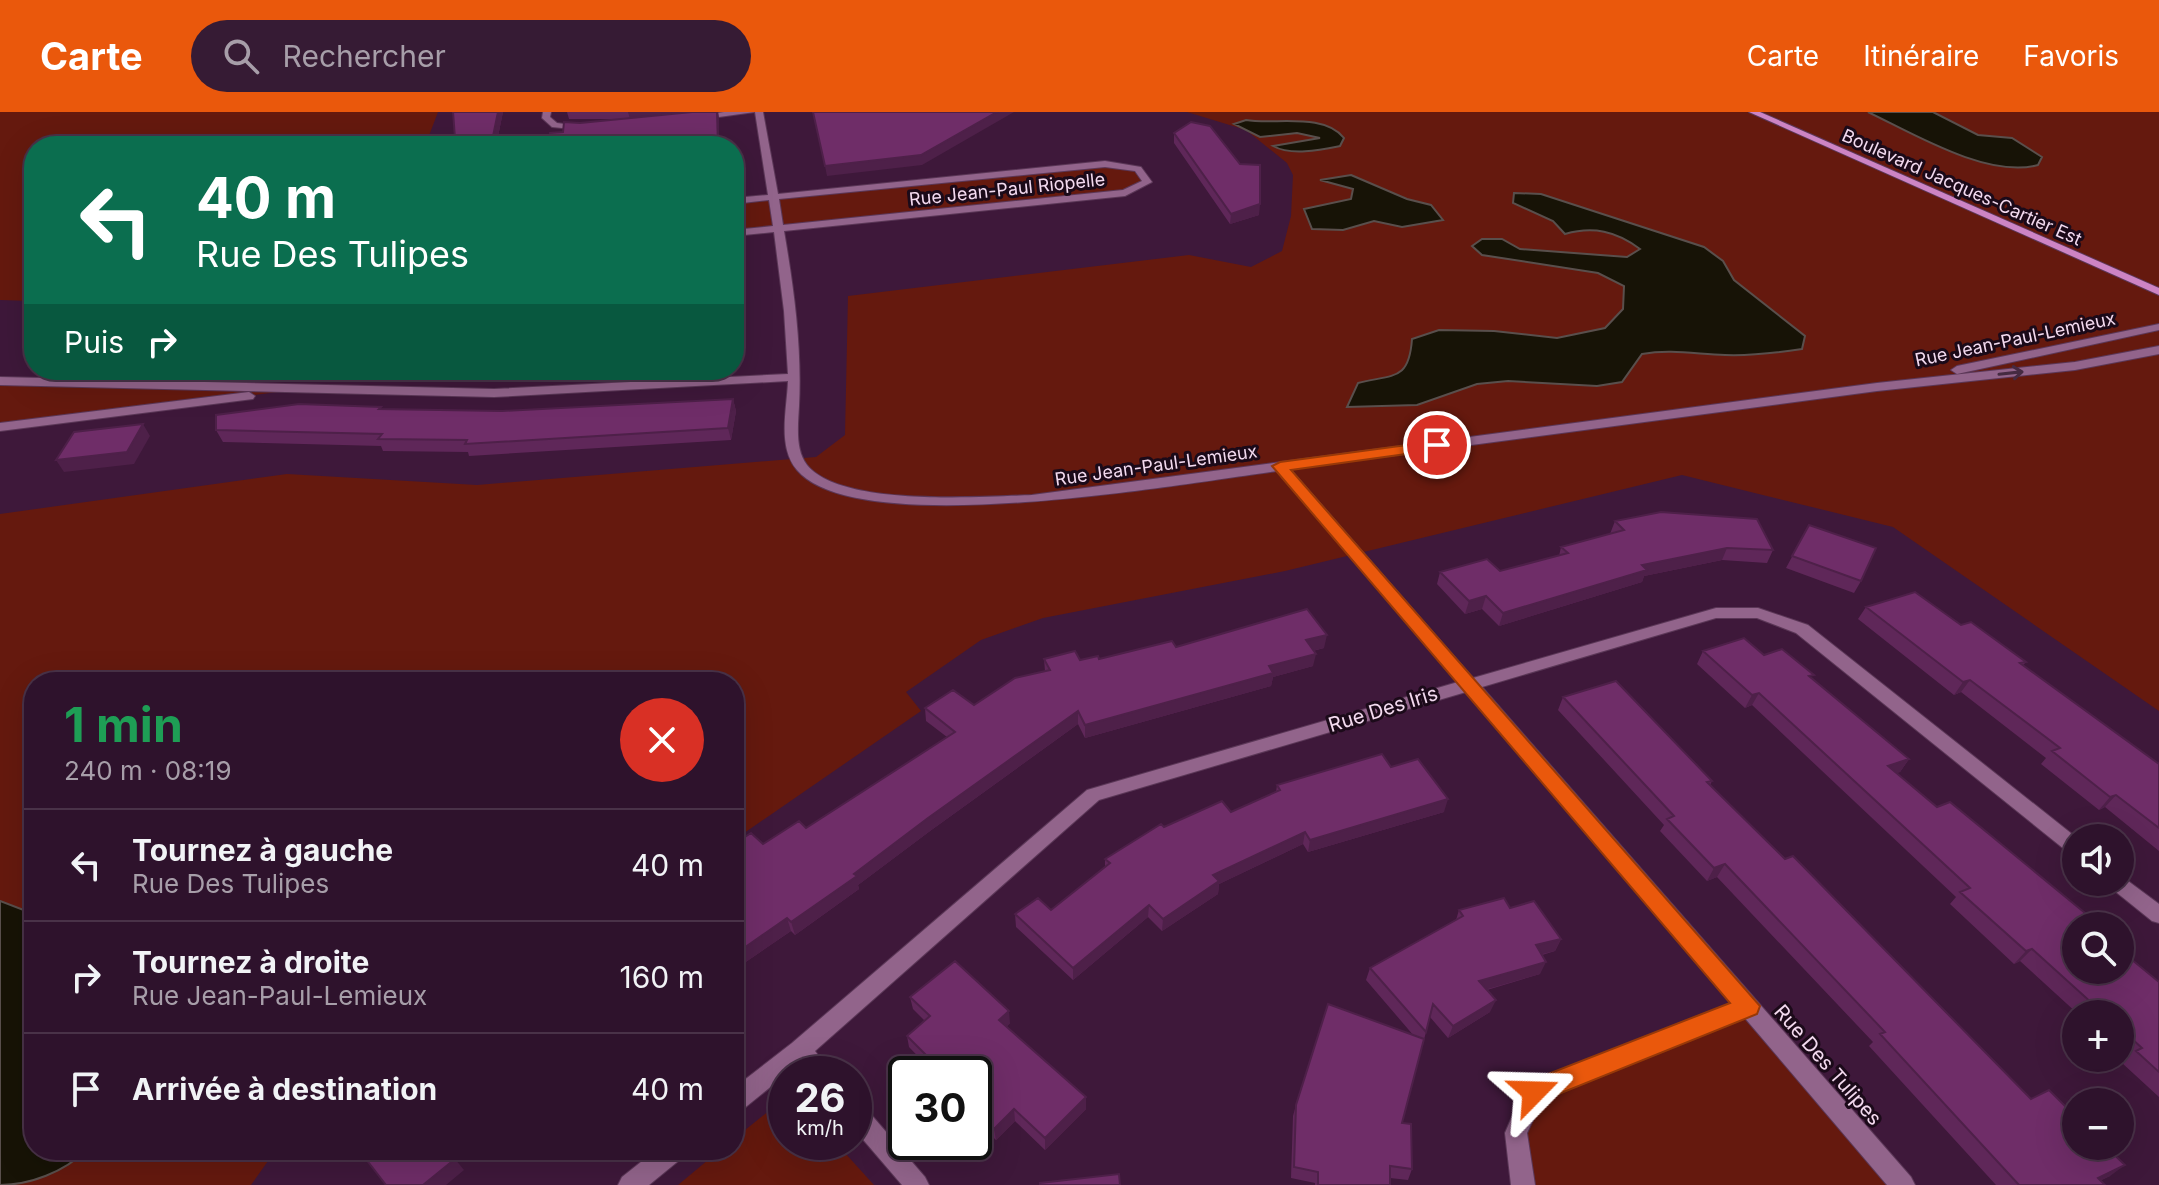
<!DOCTYPE html>
<html lang="fr">
<head>
<meta charset="utf-8">
<style>
  :root { --surface:#2e122c; --page:#361b34; --text:#f1f3f6; --muted:#a79ea9; --line:#493248; --accent:#ea580c }
  body { margin:0; font-family:Inter,sans-serif; background:var(--page); color:var(--text); height:100vh; display:flex; flex-direction:column; font-size:30px; white-space:nowrap }
  * { box-sizing:border-box; margin:0 }
  p { font-size:26px; color:var(--muted) }
  .icon { flex:none; width:44px; height:44px; fill:none; stroke:currentColor; stroke-width:2; stroke-linecap:round; stroke-linejoin:round }
  .map { position:relative; flex:1; overflow:hidden }
  .sheet { position:absolute; left:24px; top:560px; width:720px; height:488px; display:flex; flex-direction:column; background:var(--surface); border-radius:32px; box-shadow:0 8px 32px #0002,0 0 0 2px var(--line) }
  .sheet>* { flex:none }
  .guide { position:absolute; left:24px; top:24px; width:720px; height:244px; border-radius:32px; box-shadow:0 8px 32px #0002,0 0 0 2px var(--line); background:#0b6e4f; color:#fff; overflow:hidden }
  .tools { position:absolute; left:2062px; top:712px; display:grid; gap:16px }
  .tools a { display:grid; place-items:center; width:72px; height:72px; border-radius:50%; background:var(--surface); box-shadow:0 8px 32px #0002,0 0 0 2px var(--line); font-size:40px }
  .speed { position:absolute; left:768px; top:944px; display:flex; gap:16px; font-size:40px; font-weight:700; text-align:center }
  .speed>* { display:grid; place-content:center; width:104px; height:104px; border-radius:50%; background:var(--surface); box-shadow:0 8px 32px #0002,0 0 0 2px var(--line); line-height:1 }
  .speed small { font-size:20px; font-weight:400 }
  .speed .limit { border:4px solid #111; border-radius:12px; background:#fff; color:#111 }
  .pin { position:absolute; display:grid; place-items:center; width:68px; height:68px; color:#fff; margin:-34px; border:4px solid #fff; border-radius:50%; box-shadow:0 2px 8px #0007 }
  .me { position:absolute; width:88px; margin:-44px; rotate:68deg; stroke-linejoin:round; filter:drop-shadow(0 0 6px #0008) }
  .turn { display:flex; align-items:center; gap:28px; height:168px; padding:0 40px; font-size:36px }
  .turn .icon { width:104px; height:104px; stroke-width:2.5 }
  .turn b { display:block; font-size:56px; line-height:68px }
  .then { display:flex; align-items:center; height:76px; padding:0 40px; background:#0003; gap:16px; font-size:30px }
  .round { display:grid; place-items:center; flex:none; width:84px; height:84px; border-radius:42px; background:var(--page) }
  .summary { display:flex; align-items:center; justify-content:space-between; height:136px; padding:0 40px }
  h1 { font-size:48px; font-weight:700; line-height:60px; color:#1e9e55 }
  ul { padding:0; list-style:none }
  li { display:flex; align-items:center; gap:24px; height:112px; padding:0 40px; border-top:2px solid var(--line) }
  li div { flex:1 }
  li b { display:block; font-size:30px }
  li em { font-style:normal }
  header { display:flex; align-items:center; gap:48px; box-sizing:border-box; height:112px; padding:0 40px; background:var(--accent); color:#fff }
  header strong { font-size:38px }
  nav { display:flex; gap:44px; margin-inline-start:auto; font-size:28px }
  .search { width:560px; height:72px; background:var(--page); display:flex; align-items:center; gap:20px; box-sizing:border-box; padding:0 28px; border-radius:44px; color:var(--muted); font-size:30px }
  .map>svg:first-child { display:block }
  .green { fill:#65190e }
  .water { fill:#171306; stroke:#594f4c; stroke-width:2 }
  .lines { fill:none; stroke-linecap:round; stroke-linejoin:round }
  .street-casing { stroke:#5b3757; stroke-width:2 }
  .secondary-casing { stroke:#5b3757; stroke-width:2 }
  .street { fill:#92648b; fill-rule:evenodd }
  .secondary { fill:#cd84c4; fill-rule:evenodd }
  .wall { fill:#5f2759 }
  .shaded-wall { fill:#4e2049 }
  .building { fill:#6f2d68; stroke:#4e2049; stroke-width:2 }
  .oneway { stroke:#452a41 }
  .route { fill:#ea580c; stroke:#983908; stroke-width:2 }
  .labels { text-anchor:middle; dominant-baseline:central; stroke-width:6; stroke-linejoin:round; paint-order:stroke }
  .far-street-label { font-size:18px; fill:#f3daef; stroke:#1b0a19 }
  .street-label { font-size:20px; fill:#f3daef; stroke:#1b0a19 }
</style>
</head>
<body>
<header>
<strong>Carte</strong>
<div class="search"><svg class="icon" aria-label="search" viewBox="0 0 24 24"><circle cx="10" cy="10" r="6"/><path d="M15 15l6 6"/></svg>Rechercher</div>
<nav><a>Carte</a><a>Itinéraire</a><a>Favoris</a></nav>
</header>
<div class="map">
<svg width="2159" height="1073" viewBox="0 0 2159 1073">
  <rect width="100%" height="100%" fill="#3e183a"/>
  <path class="green" d="M0,0h438l-13,34h-391v155l-34,-1z
    M1187,0h972v599l-266,-184 -211,-52 -397,96 -242,47 -62,22 -75,52 15,19 -187,129v-158h-700v468h250l-16,11 -17,24h-251v-671l287,-40 190,11 339,-28 29,-22 3,-139 341,-41 62,12 31,-16 9,-35 2,-41 -6,-12 -41,-33z
    M1105,52l33,5 9,13 -22,11 -391,40v-32z
    M0,269l302,8 -302,38z
    M1748,894l155,179h-380l-7,-52 18,-41z
    M786,985v45h49l39,43h-196l42,-35h14v-11z"/>
  <path class="water" d="M1868,0h65l45,23 34,3 30,19 -4,8c-50,14 -126,-32 -170,-53z
    M1246,8c28,5 78,-8 98,18l-4,8c-20,4 -49,10 -67,0l47,-8 -23,-5 -37,4 -26,-13z
    M1351,63l56,24 24,6 12,15 -41,7 -28,-6 -31,9 -31,-1 -8,-20 47,-10 2,-10 -33,-9z
    M1514,81l27,1 163,53 19,14 11,19 71,56 -3,13c-26,4 -51,7 -77,6 -29,-1 -55,-6 -83,-1l-20,28 -25,4 -89,-5 -31,3 -60,21 -70,2 11,-24c36,-9 51,-2 54,-44l27,-9 55,1 63,7 48,-10 18,-19 1,-23 -26,-13 -116,-18 -10,-9 10,-7h20l18,10 107,8 13,-8c-24,-18 -47,-23 -75,-15l-12,-13 -40,-18z
    M0,789l34,13v236h52c-21,22 -57,35 -86,35z"/>
  <g class="lines">
    <defs>
      <path id="street" d="M543,0h8l-1,5 7,6 29,4 -4,3 -30,-3 -10,-9z
        M724,0h39l15,82 327,-33 36,6 11,15 -27,14 -341,35c10,58 18,117 15,175 -1,19 -4,44 8,59 34,42 175,32 225,30l845,-112 198,-21 84,-16v8l-84,16 -198,21 -587,78 183,209 243,-70h42l50,17 269,213 -1,18 -7,-3 -273,-220 -39,-15h-41l-234,69 429,490 4,8h-28l-143,-168 -202,83 -15,33 8,52h-24l-6,-52 21,-49 206,-81 -266,-311 -367,108 -284,251 17,23h-25l-8,-10 -57,46 -8,3v-25l58,-45 295,-253 371,-108 -181,-211c-91,12 -419,71 -480,-1 -20,-23 -10,-61 -9,-89l-294,16 -494,-12v-8l494,12 294,-15 -4,-63 -10,-79 -40,4v-6l39,-4 -4,-26 -35,4v-6l34,-3 -13,-83 -58,8 -4,-3zM1105,55l30,4 7,10 -19,9 -340,35 -4,-26z
        M2159,212v6l-202,44 -6,-4 6,-4z
        M249,280l6,4 -2,3 -253,32v-8z
        M2120,763l39,29v19l-7,-2 -41,-33 -3,-6h12z
        M854,989l8,3 63,73 4,8h-27l-48,-56z
        M656,1038h30l-4,8 -33,27h-31l4,-8z"/>
      <path id="secondary" d="M1749,0h11l399,176v7z"/>
    </defs>
    <use href="#street" class="street-casing"/>
    <use href="#secondary" class="secondary-casing"/>
    <use href="#street" class="street"/>
    <use href="#secondary" class="secondary"/>
  </g>
  <path class="wall" d="M453,0h50l-7,34h-39l-2,-8z
    M567,0h151l1,7 -156,13 17,-9 46,-4h-57z
    M1174,21l85,82 -29,9 -56,-81z
    M733,287l3,12 -5,29 -262,16 -1,-4 -85,-1 -2,-5 -158,-4 -7,-12 166,-21 120,2z
    M1615,409l158,29 -6,13 -45,-3 -78,16 -2,6 -143,44 -17,-17 -17,5 -28,-30 3,-12 60,-1 59,-15 2,-9 49,-13z
    M1809,413l52,56 -7,12 -68,-25z
    M1866,495l95,18 65,37 -3,3 136,99v87l-54,-44 -6,3 -58,-46 5,-6 -85,-66 -7,3 -96,-76z
    M1176,535l148,1 -11,3v15l-40,11 -2,9 -186,52 -7,-14 -148,107 -72,54 1,4 -64,46 -4,-4 -57,39v-126h29l43,-16 141,-91 -21,-16 -1,-13 49,-3 71,-34 -1,-12 36,1 19,-1z
    M1703,539l61,4 47,23 98,81 -9,13 -4,1 41,34 159,115 -3,4 66,56v115l-37,-34 5,-4 -7,-7v-38h-42l-58,-53 -6,3 -64,-60 6,-7 -204,-192 -7,3 -48,-44z
    M1563,585l149,84 -2,4 400,391 -9,4 4,5h-109l-127,-139 4,-4 -156,-165 -10,4 -47,-50 4,-6 -106,-115z
    M1391,655l53,45 -136,40 -5,-8 -84,40 -1,10 -56,37 -14,-14 -75,63 -57,-53 -1,-13 36,-4 54,-43v-8l59,-32 67,-15 45,-20 1,-7z
    M1510,796l51,31 -6,12 -13,4 -2,19 -53,16 3,22 -42,26 -18,-21 -28,106 10,46 -4,11 -18,-2v7h-75v-2l-24,-5 2,-62 3,-11 118,-69 -48,-56 4,-12 86,-48 3,-10z
    M910,885l100,26 -4,4 80,70v12l-41,41 -30,-29 -19,19 -22,-21v-45h-39l-26,-27 -2,-11 18,-15 -12,-12z"/>
  <path class="shaded-wall" d="M498,0h5l-7,34h-5z
    M628,0h63l-61,7z
    M718,0l1,7v27h-1z
    M997,0h17l-92,53 -95,11 -2,-10z
    M1260,92l-1,11 -29,9 1,-10z
    M734,123l1,4 6,68 -3,-11z
    M742,184l2,11 1,46 -11,1v-12z
    M733,287l3,12 -5,29 -3,-12z
    M143,312l7,12 -16,28 -70,8 -8,-12z
    M1727,436l-5,12 -78,16 -2,6 -143,44 4,-13 139,-48z
    M1486,484l-4,13 -17,5 4,-13z
    M1327,523l-3,13 -21,5 3,-13z
    M1316,542l-3,12 -40,11 -2,9 -186,52v-13l184,-59z
    M1970,568l-9,12 -7,3 9,-13z
    M1759,581l-7,12 -7,3 7,-13z
    M1078,599v13l-148,107 -72,54 1,4 -64,46 -4,-13 137,-104z
    M1909,647l-9,13 -20,7 8,-13z
    M2116,683l-11,12 -6,3 11,-13z
    M1448,687l-4,13 -136,40 2,-12z
    M1305,720l-2,12 -84,40 -1,10 -56,37 1,-12 50,-44z
    M1725,752l-8,13 -10,4 7,-13z
    M1149,793l-1,12 -75,63v-12z
    M787,806l4,13 -57,39v-15z
    M1561,827l-6,12 -25,6 6,-12z
    M2032,837l-12,12 -6,3 12,-13z
    M1546,850l-6,12 -66,19 5,-12z
    M1496,888l-6,12 -42,26 5,-12z
    M1009,899l1,12 -10,9 -1,-12z
    M1086,985v12l-41,41v-12z
    M1014,997l1,12 -19,19 -2,-11z
    M447,1038h11l-6,6z
    M455,1047l9,11 -18,15h-23z
    M2125,1053l-15,11 -18,9 6,-7z"/>
  <path class="building" d="M453,0h45l-7,34 -36,-8z
    M692,0h25l1,34h-170l2,-13 13,-1 1,-10 16,1z
    M813,0h184l-76,43 -96,11z
    M1191,10l19,4 30,38 20,1v39l-29,10 -57,-81z
    M734,132l4,52h4v45l-8,1z
    M733,287l-5,29 -263,16 2,-4 -89,-1 4,-5 -166,-4v-15l83,-11 82,3 -2,2 123,2z
    M143,312l-16,28 -71,8 18,-28z
    M1661,400l96,7 16,31 -46,-2 -85,17 5,5 -144,43 -17,-17 -17,5 -29,-29 47,-13 13,12 68,-18 -7,-6 63,-17 -9,-9z
    M1809,413l67,23 -15,33 -69,-25z
    M1915,480l46,33 10,-3 55,40 -6,1 139,101v64l-43,-33 -6,2 -58,-46 8,-3 -90,-68 -7,2 -97,-75z
    M1307,497l20,26 -21,5 10,14 -47,12 4,7 -188,52 -7,-14 -150,107 -74,56 3,2 -66,46 -4,-4 -53,37v-91h1l-1,-2v-18l17,-11 12,11 36,-23 7,7 149,-96 -30,-24 28,-18 21,15 41,-27 35,-8 -6,-11 31,-8 5,9 18,-4 1,3 73,-18 4,6z
    M1744,526l20,17 18,-6 32,26 -5,1 100,83 -21,7 49,41 13,-5 146,120 -6,3 2,1h-16v44h44v-20l39,32v90l-23,-21 6,-3 -22,-20v-14h-16l-72,-65 -6,2 -66,-59 10,-4 -211,-195 -7,2 -49,-44z
    M1616,569l96,100 -5,1 78,77 8,-3 238,243 18,-9 27,27v29h29l20,19 -27,13 7,7h-86l-139,-151 5,-2 -160,-168 -11,4 -47,-49 7,-3 -111,-119z
    M1382,642l9,13 27,-8 30,40 -138,41 -5,-8 -92,43 6,6 -56,38 -14,-14 -76,63 -58,-54 23,-16 13,12 59,-47 -5,-4 56,-35 3,3 58,-26 9,11 49,-22 -3,-5z
    M1504,786l6,10 24,-7 27,38 -25,6 10,17 -67,19 17,19 -43,26 -20,-22 -7,28 -56,-64 93,-52 -4,-6z
    M955,849l54,50 -10,9 87,77 -41,41 -31,-29 -20,20 -20,-20v-35h-29l-38,-38 23,-20 -20,-19z
    M1328,892l96,35 -22,84 9,1 1,45 -22,-3v19h-72v-13l-24,-5 2,-62z
    M359,1038h88l8,9 -32,26h-37z
    M1119,1062l1,11h-80v-2z"/>
  <defs><path id="oneway-shaft" d="M-6 0H5M1.5-3L5.5 0L1.5 3" fill="none" stroke-width="1.6" stroke-linecap="round" stroke-linejoin="round" transform="scale(2)"/></defs>
  <use class="oneway" href="#oneway-shaft" transform="translate(2011 261) rotate(-6)"/>
  <path class="route" d="M1437,329l7,4 -2,4 -151,21 469,536 -3,8 -223,90 -9,-4 -4,-8 4,-9 205,-80 -458,-537 8,-4z"/>
  <g class="labels">
    <g class="far-street-label">
      <text transform="translate(1962 75) rotate(24)">Boulevard Jacques-Cartier Est</text>
      <text transform="translate(1007 77) rotate(-6)">Rue Jean-Paul Riopelle</text>
      <text transform="translate(2015 227) rotate(-12)">Rue Jean-Paul-Lemieux</text>
      <text transform="translate(1156 353) rotate(-8)">Rue Jean-Paul-Lemieux</text>
    </g>
    <g class="street-label">
      <text transform="translate(1383 597) rotate(-17)">Rue Des Iris</text>
      <text transform="translate(1828 953) rotate(49)">Rue Des Tulipes</text>
    </g>
  </g>
</svg>
<div class="tools">
<a><svg class="icon" aria-label="sound" viewBox="0 0 24 24"><path d="M4 9h4l5-4v14l-5-4H4zM17 9q2 3 0 6"/></svg></a>
<a><svg class="icon" aria-label="search" viewBox="0 0 24 24"><circle cx="10" cy="10" r="6"/><path d="M15 15l6 6"/></svg></a>
<a>+</a>
<a>−</a>
</div>
<div class="speed"><div>26<small>km/h</small></div><div class="limit">30</div></div>
<div class="pin" style="left:1437px;top:333px;background:#d93025"><svg class="icon" aria-label="arrive" viewBox="0 0 24 24"><path d="M6 21V4h12l-3 4 3 4H6"/></svg></div>
<svg class="me" style="left:1534px;top:980px" viewBox="-20 -20 40 40"><path d="M0-17L14 15 0 8-14 15z" fill="#ea580c" stroke="#fff" stroke-width="4"/></svg>
<div class="guide">
<div class="turn"><svg class="icon" aria-label="left" viewBox="0 0 24 24"><path d="M17 20v-9H6M10 6l-5 5 5 5"/></svg><div><b>40 m</b>Rue Des Tulipes</div></div>
<div class="then">Puis<svg class="icon" aria-label="right" viewBox="0 0 24 24"><path d="M7 20v-9h11M14 6l5 5-5 5"/></svg></div>
</div>
<section class="sheet">
<div class="summary"><div><h1>1 min</h1><p>240 m · 08:19</p></div><a class="round" style="background:#d93025;color:#fff"><svg class="icon" aria-label="close" viewBox="0 0 24 24"><path d="M6 6l12 12M18 6L6 18"/></svg></a></div>
<ul>
<li><svg class="icon" aria-label="left" viewBox="0 0 24 24"><path d="M17 20v-9H6M10 6l-5 5 5 5"/></svg><div><b>Tournez à gauche</b><p>Rue Des Tulipes</p></div><em>40 m</em></li>
<li><svg class="icon" aria-label="right" viewBox="0 0 24 24"><path d="M7 20v-9h11M14 6l5 5-5 5"/></svg><div><b>Tournez à droite</b><p>Rue Jean-Paul-Lemieux</p></div><em>160 m</em></li>
<li><svg class="icon" aria-label="arrive" viewBox="0 0 24 24"><path d="M6 21V4h12l-3 4 3 4H6"/></svg><div><b>Arrivée à destination</b></div><em>40 m</em></li>
</ul>
</section>
</div>
</body>
</html>
